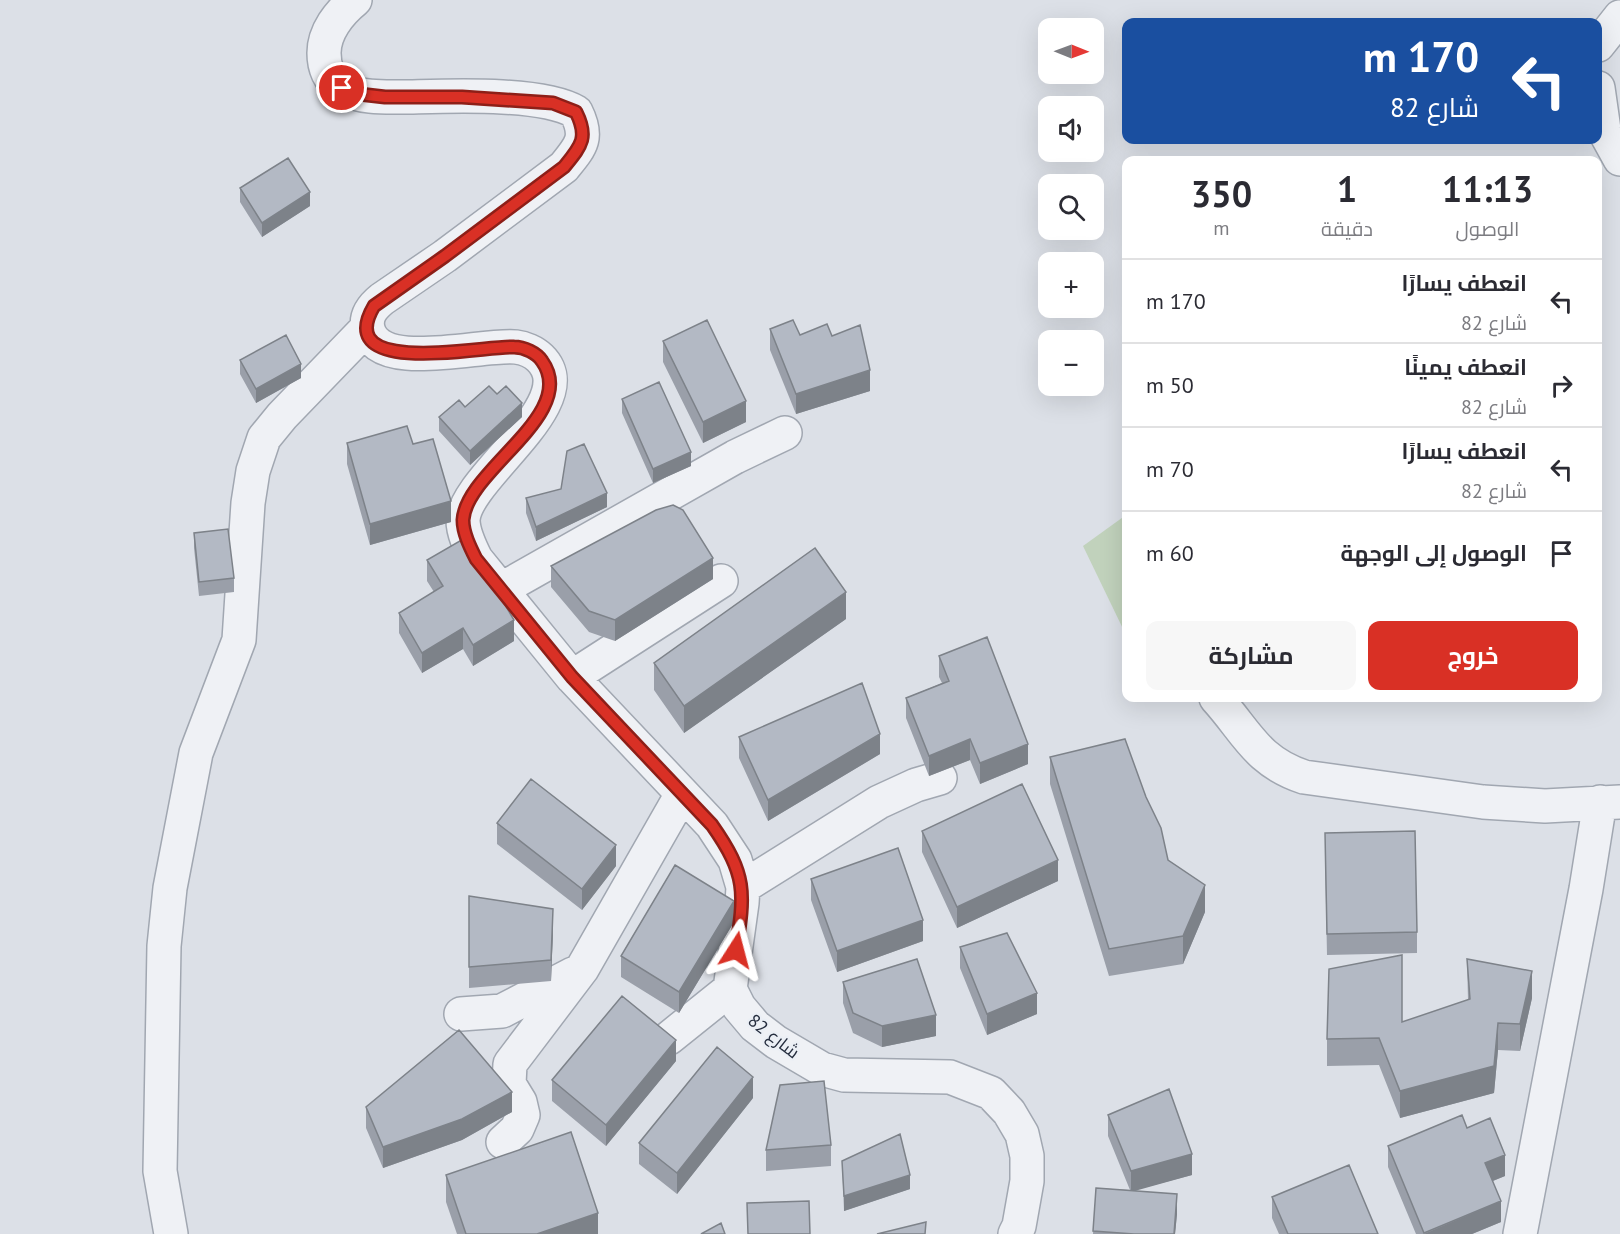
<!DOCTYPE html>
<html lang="ar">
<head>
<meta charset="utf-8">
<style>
  :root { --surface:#fff; --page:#f7f7f7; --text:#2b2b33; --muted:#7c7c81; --line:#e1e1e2; --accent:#d93025 }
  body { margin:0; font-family:"PT Sans",Cairo,sans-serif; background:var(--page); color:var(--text); direction:rtl; height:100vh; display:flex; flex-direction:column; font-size:22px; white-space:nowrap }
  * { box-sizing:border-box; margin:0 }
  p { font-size:20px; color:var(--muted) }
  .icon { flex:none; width:33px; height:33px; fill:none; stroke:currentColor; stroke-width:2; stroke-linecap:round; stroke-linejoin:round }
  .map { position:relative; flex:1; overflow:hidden; direction:ltr }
  .side { position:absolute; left:1122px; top:156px; width:480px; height:546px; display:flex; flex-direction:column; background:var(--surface); border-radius:12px; box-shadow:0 6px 24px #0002; direction:rtl }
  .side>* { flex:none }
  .banner { position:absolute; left:1122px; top:18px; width:480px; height:126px; border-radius:12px; box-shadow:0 6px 24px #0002; direction:rtl; background:#1a4fa0; color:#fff; overflow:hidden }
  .needle { width:39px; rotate:91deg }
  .controls { position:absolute; left:1038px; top:18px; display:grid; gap:12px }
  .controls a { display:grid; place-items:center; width:66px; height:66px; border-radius:12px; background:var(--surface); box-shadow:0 6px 24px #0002; font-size:30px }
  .pin { position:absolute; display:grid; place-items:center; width:51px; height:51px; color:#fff; margin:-26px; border:3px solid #fff; border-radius:50%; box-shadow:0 2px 6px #0007 }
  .me { position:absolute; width:66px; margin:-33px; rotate:9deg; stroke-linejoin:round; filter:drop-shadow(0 0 4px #0008) }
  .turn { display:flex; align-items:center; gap:21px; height:126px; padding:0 24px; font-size:27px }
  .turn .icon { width:78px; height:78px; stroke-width:2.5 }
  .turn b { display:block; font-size:42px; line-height:51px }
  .eta { display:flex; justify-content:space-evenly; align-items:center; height:102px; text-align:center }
  .eta b { font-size:36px; font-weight:700; line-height:42px }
  .button { display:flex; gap:12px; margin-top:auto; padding:12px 24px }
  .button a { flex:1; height:69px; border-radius:12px; background:var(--accent); color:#fff; font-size:24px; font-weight:700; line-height:69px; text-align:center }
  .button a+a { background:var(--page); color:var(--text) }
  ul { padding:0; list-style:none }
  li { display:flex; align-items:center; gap:18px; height:84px; padding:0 24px; border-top:2px solid var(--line) }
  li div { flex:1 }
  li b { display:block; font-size:22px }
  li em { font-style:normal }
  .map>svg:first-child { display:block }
  .green { fill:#c1d2bc }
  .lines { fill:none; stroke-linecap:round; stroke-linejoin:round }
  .minor-casing { stroke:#a1a7b1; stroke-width:36 }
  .minor { stroke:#eff1f5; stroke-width:33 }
  .wall { fill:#9a9fa9 }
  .shaded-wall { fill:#7d8289 }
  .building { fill:#b3b9c4; stroke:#7d8289; stroke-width:1.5 }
  .route-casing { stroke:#8d1f18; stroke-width:15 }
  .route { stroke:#d93025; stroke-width:10 }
  .labels { text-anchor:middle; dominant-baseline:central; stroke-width:4.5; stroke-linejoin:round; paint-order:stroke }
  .street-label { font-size:18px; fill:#252d3e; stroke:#ebeff5 }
</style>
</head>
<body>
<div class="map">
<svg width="1620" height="1234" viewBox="0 0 1620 1234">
  <rect width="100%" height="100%" fill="#dce0e7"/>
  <path class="green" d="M1126,515v120l-43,-89z"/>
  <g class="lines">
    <defs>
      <path id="minor" d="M355,0c-16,13 -31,32 -31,53 0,14 5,28 18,35 19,11 46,9 67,9 42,-1 133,-5 167,15 13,26 5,34 -12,55l-119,89 -63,43c-10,8 -17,17 -14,30 10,45 115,14 148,18 8,1 18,5 24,11 45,44 -75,119 -77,162 0,13 7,27 13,39l96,118 140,148 23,35 8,27 -1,16 -12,86 9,18 16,19 21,16 46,27 22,6 106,2 41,16 18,19 13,22 5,22v25l-8,45 -4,8
        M1598,45l22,-28
        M1598,88l6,42 16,29
        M500,590l235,-133 50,-24
        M572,677l149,-96
        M1216,698c31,34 40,63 88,79l179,25 62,4 75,-4
        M743,887l136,-85 37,-17 24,-7
        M461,1014l41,-3 71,-37
        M669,1038l61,-49
        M503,1142l14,-13 6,-14 -3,-13 -11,-18 1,-20 72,-95 100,-175
        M171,1234l-11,-63 4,-225 6,-58 26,-135 43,-113 9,-137 5,-32 11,-33 18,-22 85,-88
        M1520,1234l66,-345 14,-87"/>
    </defs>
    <use href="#minor" class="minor-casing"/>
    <use href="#minor" class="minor"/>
  </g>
  <path class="wall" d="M240,188l70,18 -48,31 -22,-35z
    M770,329l30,6 32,1 38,55 -74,23 -26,-64z
    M663,341l83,81 -43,21 -40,-81z
    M240,360l61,18 -45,25 -16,-29z
    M497,394l25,23 -52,48 -31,-34v-14z
    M622,399l69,67 -38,17 -31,-70z
    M347,443l66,1 38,78 -81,23 -23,-81z
    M526,498l81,9 -71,34 -10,-28z
    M194,533l40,45v14l-35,4 -5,-48z
    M427,560l87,81 -41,25 -10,-17 -41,24 -23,-40v-20l35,-21 -7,-11z
    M551,566l162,13 -98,62 -26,-9 -38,-45z
    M846,619l-162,114 -30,-43v-27z
    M939,656l89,108 -48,20 -10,-24 -41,16 -23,-58v-20l36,-15 -3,-6z
    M739,737l141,17 -112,67 -29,-63z
    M1050,757l118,103 37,52 -22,52 -74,12 -59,-192z
    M497,823l119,43 -34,44 -85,-66z
    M922,831l136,50 -101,47 -35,-76z
    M1325,854l92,78v21l-90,2z
    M811,879l112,62 -86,31 -26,-72z
    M469,896l84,34 -2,51 -82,7z
    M734,922l-55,91 -58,-36v-21z
    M960,947l77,67 -50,21 -27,-67z
    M1467,959l65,39 -12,53 -22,-1 -4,43 -94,25 -21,-53 -52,1v-27l75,-17 66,-22z
    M843,982l93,54 -54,11 -29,-14 -10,-30z
    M676,1061l-70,85 -54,-45v-21z
    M753,1098l-76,96 -38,-30v-21z
    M366,1107l146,5 -50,28 -79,28 -17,-40z
    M1108,1115l84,60 -57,15 42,24 -2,20h-82l3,-46 34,2 -22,-54z
    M1467,1128l38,48 -12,5 8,41 -29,12h-56l-28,-67v-21z
    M831,1145v21l-65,5v-21z
    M842,1161l68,28 -66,22z
    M446,1175l152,59h-141l-11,-32z
    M1272,1197l106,37h-99l-7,-16z"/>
  <path class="shaded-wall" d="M310,192v14l-48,31v-14z
    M301,364v14l-45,25v-14z
    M870,370v21l-74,23v-20z
    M746,401v21l-43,21v-21z
    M522,403v14l-52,48v-14z
    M691,452v14l-38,17v-14z
    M607,493v14l-71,34v-14z
    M451,501v21l-81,23v-21z
    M713,558v21l-98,62v-21z
    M846,592v27l-162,114v-27z
    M514,620v21l-41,25v-21z
    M463,628v21l-41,24v-20z
    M880,734v20l-112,67v-21z
    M970,739v21l-41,16v-20z
    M1028,744v20l-48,20v-21z
    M616,845v21l-34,44v-21z
    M1058,860v21l-101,47v-21z
    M1205,885v27l-22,52v-28z
    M734,901v21l-55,91v-21z
    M553,909v21l-2,51v-21z
    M923,920v21l-86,31v-21z
    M1532,971v27l-12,53v-27z
    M1037,993v21l-50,21v-21z
    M936,1015v21l-54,11v-21z
    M1498,1023v27l-4,43 -94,25v-27z
    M676,1040v21l-70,85v-21z
    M753,1077v21l-76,96v-21z
    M512,1092v20l-50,28 -79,28v-21z
    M1192,1154v21l-61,17v-21z
    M1505,1155v21l-20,8v-21z
    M910,1175v14l-66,22v-15z
    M1177,1194v20l-2,20h-1z
    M1501,1201v21l-29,12h-48z
    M598,1213v21h-61z"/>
  <path class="building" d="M288,158l22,34 -48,31 -22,-35z
    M707,320l39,81 -43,21 -40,-81z
    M793,320l7,15 27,-11 5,12 28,-11 10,45 -74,24 -26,-65z
    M286,335l15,29 -45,25 -16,-29z
    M659,382l32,70 -38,17 -31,-70z
    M489,386l8,8 9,-8 16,17 -52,48 -31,-34 20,-17 6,7z
    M407,426l6,18 20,-5 18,62 -81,23 -23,-81z
    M584,444l23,49 -71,34 -10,-29 35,-9 6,-38z
    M673,505l10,5 30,48 -98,62 -26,-9 -38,-45 105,-56z
    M228,529l6,49 -35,4 -5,-49z
    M465,538l49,82 -41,25 -10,-17 -41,25 -23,-40 44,-27 -16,-26z
    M815,548l31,44 -162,114 -30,-43z
    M987,637l41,107 -48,19 -10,-24 -41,17 -23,-58 43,-17 -10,-25z
    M862,683l18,51 -112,66 -29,-63z
    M1125,739l21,58 15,31 7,32 37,25 -22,51 -74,13 -59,-192z
    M531,779l85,66 -34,44 -85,-66z
    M1022,784l36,76 -101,47 -35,-76z
    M1415,831l2,101 -90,2 -2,-101z
    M898,848l25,72 -86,31 -26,-72z
    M675,865l59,36 -55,91 -58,-36z
    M469,896l84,13 -2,51 -82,7z
    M1007,933l30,60 -50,21 -27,-67z
    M1402,955v67l68,-23 -3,-40 65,12 -12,53 -22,-1 -4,43 -94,25 -21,-53 -52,1 2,-70z
    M917,959l19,56 -54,11 -29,-13 -10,-31z
    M622,996l54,44 -70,85 -54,-45z
    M459,1030l53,62 -50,27 -79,28 -17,-40z
    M717,1047l36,30 -76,96 -38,-30z
    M824,1081l7,64 -65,5 14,-65z
    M1169,1089l23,65 -61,17 -23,-56z
    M1462,1115l5,13 23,-10 15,37 -20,8 16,38 -77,32 -36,-87z
    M571,1132l27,81 -61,21h-71l-20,-59z
    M900,1134l10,41 -66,21 -2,-35z
    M1349,1165l29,69h-90l-16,-37z
    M1096,1188l81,6 -3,40h-40l-41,-3z
    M809,1201l1,33h-62l-1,-31z
    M926,1222l-1,12h-48z
    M721,1223l4,11h-24z"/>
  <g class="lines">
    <defs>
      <path id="route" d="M342,88l17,6 26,3h77l91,6 23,9c13,26 5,34 -12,55l-119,89 -71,50c-43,73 112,39 140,41 10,0 23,6 28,14 38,53 -76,109 -79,159 0,13 7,27 13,39l96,118 140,148c35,50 33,67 24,125"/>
    </defs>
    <use href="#route" class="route-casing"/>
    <use href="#route" class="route"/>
  </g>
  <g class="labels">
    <g class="street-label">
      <text transform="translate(774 1036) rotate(38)">شارع 82</text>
    </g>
  </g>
</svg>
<div class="controls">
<a><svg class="needle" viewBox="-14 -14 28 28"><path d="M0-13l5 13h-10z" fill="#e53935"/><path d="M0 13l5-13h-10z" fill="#7c7c81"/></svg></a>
<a><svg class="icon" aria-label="sound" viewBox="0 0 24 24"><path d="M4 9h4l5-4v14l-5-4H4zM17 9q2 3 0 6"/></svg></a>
<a><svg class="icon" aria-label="search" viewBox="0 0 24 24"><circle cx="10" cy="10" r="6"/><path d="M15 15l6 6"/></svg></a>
<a>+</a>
<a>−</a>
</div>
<div class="pin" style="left:342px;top:88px;background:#d93025"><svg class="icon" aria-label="arrive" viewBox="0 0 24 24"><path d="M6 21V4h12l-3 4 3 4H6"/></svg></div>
<svg class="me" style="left:736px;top:950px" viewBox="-20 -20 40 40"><path d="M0-17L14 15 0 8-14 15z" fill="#d93025" stroke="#fff" stroke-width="4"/></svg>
<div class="banner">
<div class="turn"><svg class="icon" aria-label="left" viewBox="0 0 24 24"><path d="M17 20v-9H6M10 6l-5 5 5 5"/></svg><div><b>170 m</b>شارع 82</div></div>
</div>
<section class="side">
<div class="eta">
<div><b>11:13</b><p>الوصول</p></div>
<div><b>1</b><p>دقيقة</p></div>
<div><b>350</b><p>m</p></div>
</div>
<ul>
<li><svg class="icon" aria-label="left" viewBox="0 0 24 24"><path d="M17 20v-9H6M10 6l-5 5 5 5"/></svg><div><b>انعطف يسارًا</b><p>شارع 82</p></div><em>170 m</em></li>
<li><svg class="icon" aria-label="right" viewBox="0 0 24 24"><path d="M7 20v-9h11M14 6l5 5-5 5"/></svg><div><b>انعطف يمينًا</b><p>شارع 82</p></div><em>50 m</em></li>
<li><svg class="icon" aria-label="left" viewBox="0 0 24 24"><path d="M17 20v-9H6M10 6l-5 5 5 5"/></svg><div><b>انعطف يسارًا</b><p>شارع 82</p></div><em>70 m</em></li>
<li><svg class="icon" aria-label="arrive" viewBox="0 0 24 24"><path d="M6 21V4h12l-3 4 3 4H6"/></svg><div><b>الوصول إلى الوجهة</b></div><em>60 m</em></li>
</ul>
<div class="button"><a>خروج</a><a>مشاركة</a></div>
</section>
</div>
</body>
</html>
